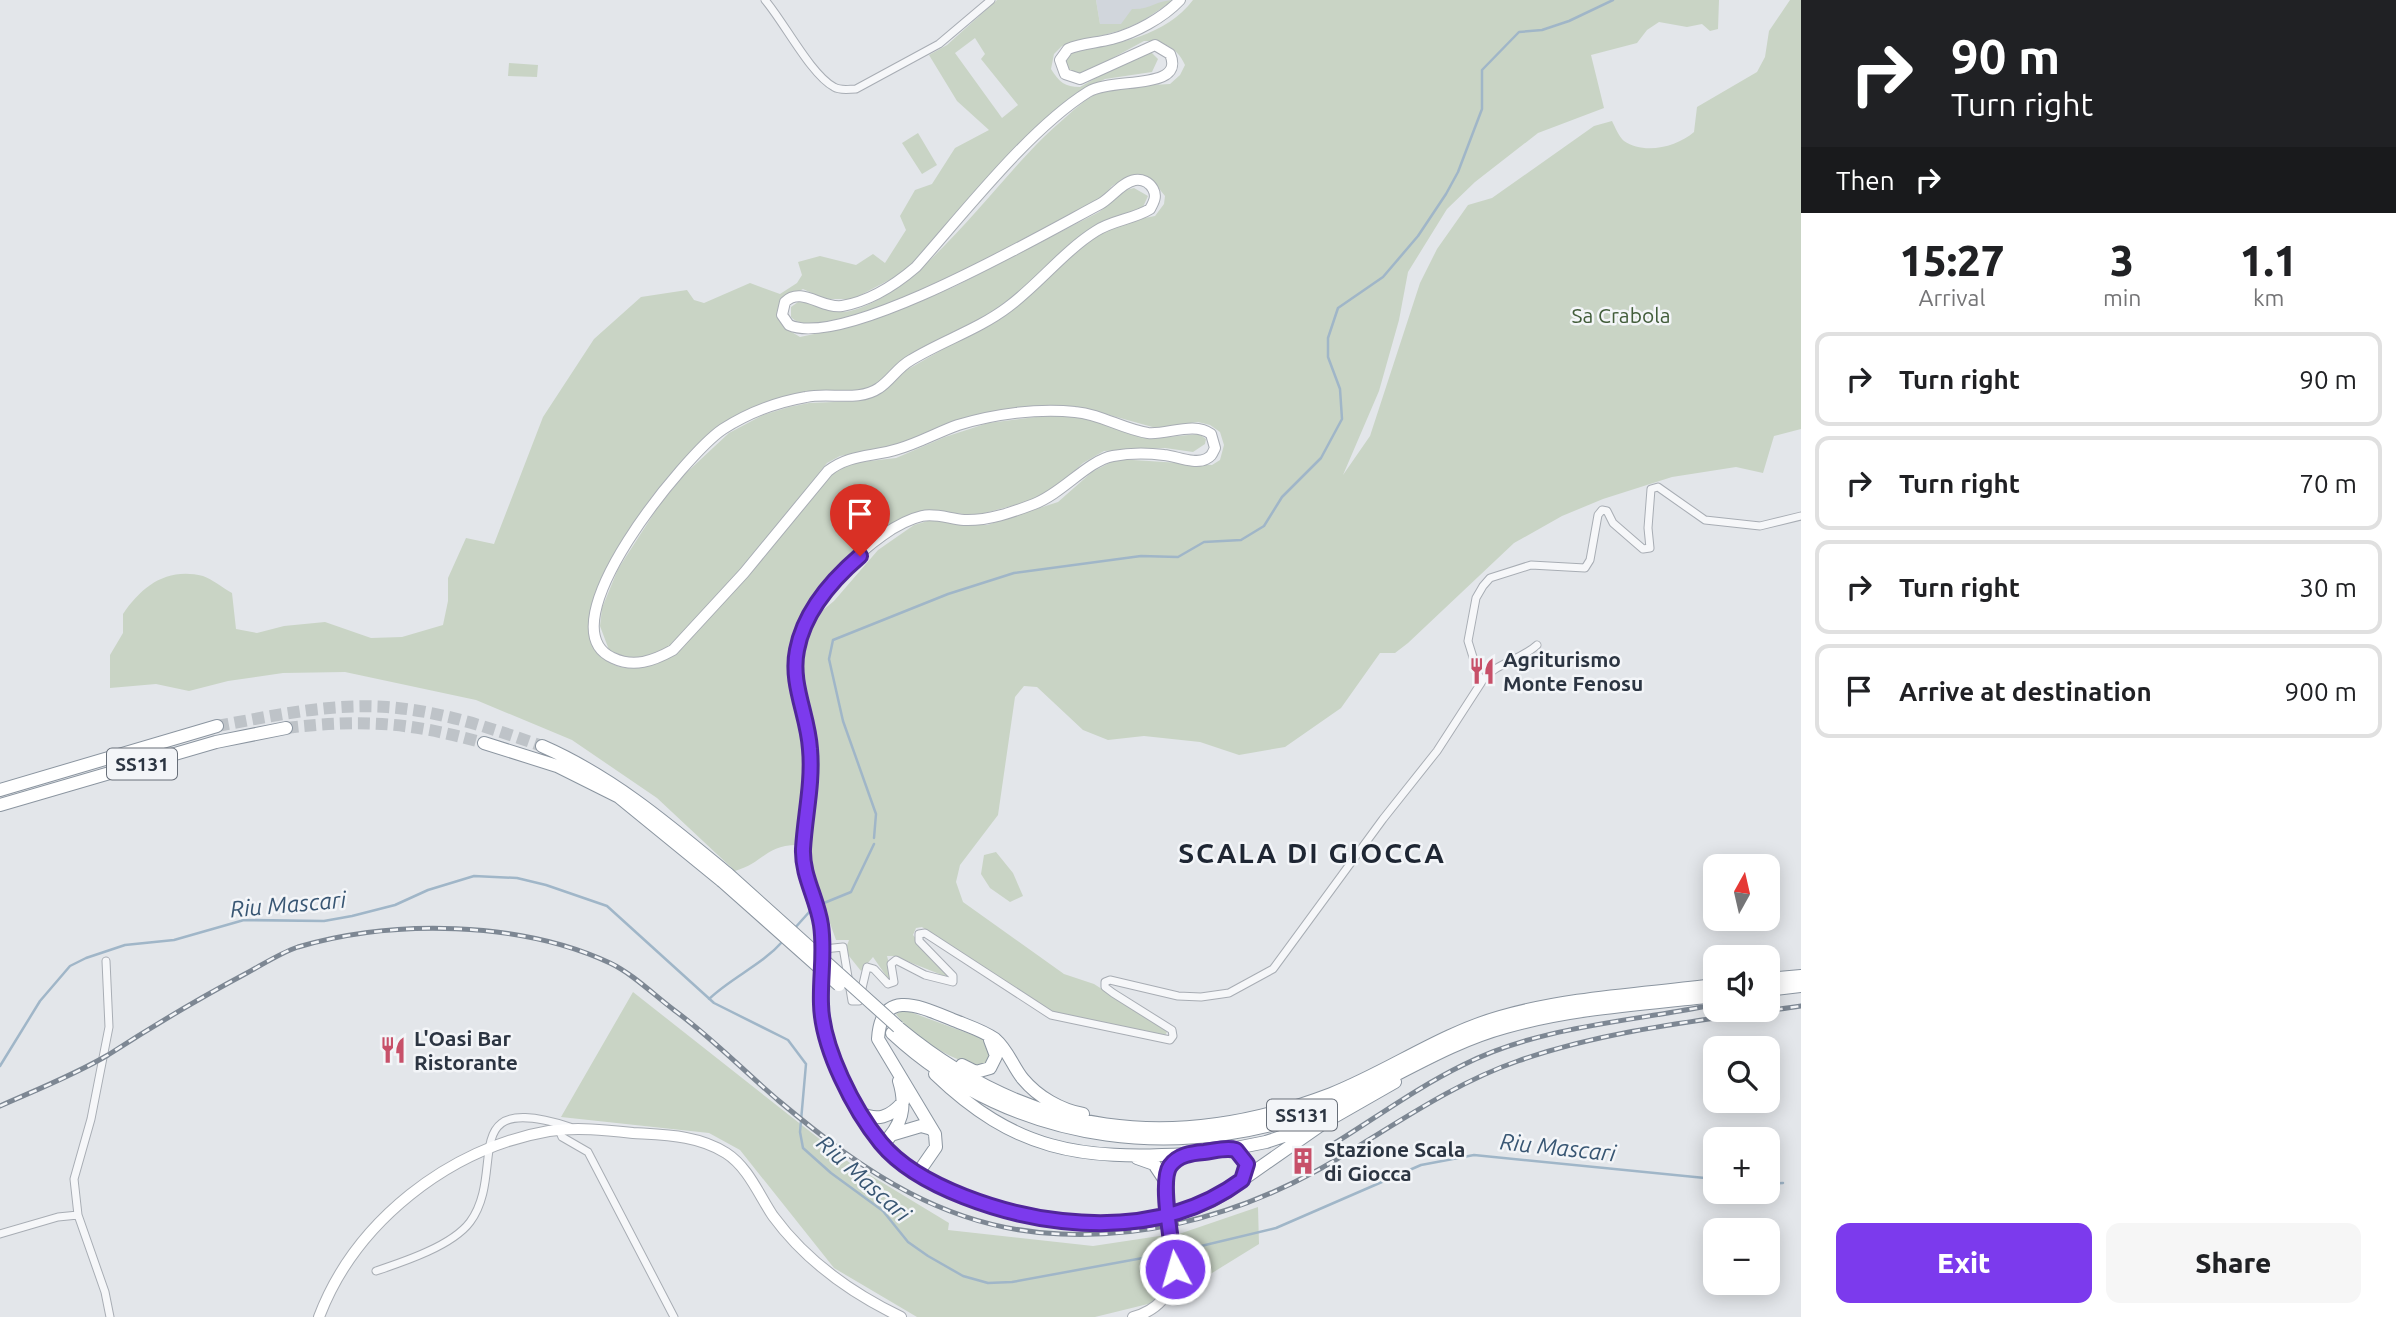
<!DOCTYPE html>
<html lang="en">
<head>
<meta charset="utf-8">
<style>
  :root { --surface:#fff; --page:#f6f6f6; --text:#202124; --muted:#757577; --line:#e0e0e0; --accent:#7c3aed }
  body { margin:0; font-family:Ubuntu,sans-serif; background:var(--page); color:var(--text); height:100vh; display:flex; flex-direction:column; font-size:26px; white-space:nowrap }
  * { box-sizing:border-box; margin:0 }
  p { font-size:23px; color:var(--muted) }
  .icon { flex:none; width:38px; height:38px; fill:none; stroke:currentColor; stroke-width:2; stroke-linecap:round; stroke-linejoin:round }
  .map { position:relative; flex:1; overflow:hidden }
  .details { display:flex; flex-direction:column; background:var(--surface); width:595px }
  .details>* { flex:none }
  .hud { background:#202124; color:#fff; overflow:hidden }
  .needle { width:46px; rotate:8deg }
  .tools { position:absolute; left:1703px; top:854px; display:grid; gap:14px }
  .tools a { display:grid; place-items:center; width:77px; height:77px; border-radius:14px; background:var(--surface); box-shadow:0 4px 18px #0003; font-size:35px }
  .pin { position:absolute; display:grid; place-items:center; width:60px; height:60px; color:#fff; margin:-72px -30px; border-radius:50% 50% 50% 0; rotate:-45deg; box-shadow:0 0 7px #0007 }
  .pin .icon { rotate:45deg }
  .me { position:absolute; width:77px; margin:-38px; rotate:354deg; stroke-linejoin:round; filter:drop-shadow(0 0 5px #0008) }
  .turn { display:flex; align-items:center; gap:24px; height:147px; padding:0 35px; font-size:32px }
  .turn .icon { width:91px; height:91px; stroke-width:2.5 }
  .turn b { display:block; font-size:49px; line-height:60px }
  .then { display:flex; align-items:center; height:66px; padding:0 35px; background:#0003; gap:14px; font-size:26px }
  .eta { display:flex; justify-content:space-evenly; align-items:center; height:119px; text-align:center }
  .eta b { font-size:42px; font-weight:800; line-height:49px }
  .action { display:flex; gap:14px; margin-top:auto; padding:14px 35px }
  .action a { flex:1; height:80px; border-radius:14px; background:var(--accent); color:#fff; font-size:28px; font-weight:800; line-height:80px; text-align:center }
  .action a+a { background:var(--page); color:var(--text) }
  ul { padding:0; list-style:none }
  li { display:flex; align-items:center; gap:21px; height:94px; margin:0 14px 10px; padding:0 21px; border:4px solid var(--line); border-radius:14px }
  li div { flex:1 }
  li b { display:block; font-size:26px }
  li em { font-style:normal }
  main { display:flex; flex:1; min-height:0 }
  .map>svg:first-child { display:block }
  .built { fill:#d1d6dc }
  .green { fill:#c9d4c5; fill-rule:evenodd }
  .lines { fill:none; stroke-linecap:round; stroke-linejoin:round }
  .stream { stroke:#a0b6c8; stroke-width:2.5 }
  .highway-tunnel { stroke:#bec3c8; stroke-width:12; stroke-dasharray:12 6; stroke-linecap:butt }
  .street-casing { stroke:#a8adb4; stroke-width:9 }
  .secondary-casing { stroke:#a8adb4; stroke-width:12 }
  .highway-casing { stroke:#8b95a0; stroke-width:14 }
  .street { stroke:#f6f7f9; stroke-width:7 }
  .secondary { stroke:#fff; stroke-width:10 }
  .highway { stroke:#fff; stroke-width:12 }
  .rail-casing { stroke:#7d8793; stroke-width:5 }
  .rail { stroke:#f3f5f8; stroke-width:2.5; stroke-dasharray:8; stroke-linecap:butt }
  .secondary-bridge-casing { stroke:#a8adb4; stroke-width:12; stroke-linecap:butt }
  .highway-bridge-casing { stroke:#8b95a0; stroke-width:14; stroke-linecap:butt }
  .secondary-bridge { stroke:#fff; stroke-width:10 }
  .highway-bridge { stroke:#fff; stroke-width:12 }
  .route-casing { stroke:#51269a; stroke-width:18 }
  .route { stroke:#7c3aed; stroke-width:12 }
  .labels { text-anchor:middle; dominant-baseline:central; stroke-width:5; stroke-linejoin:round; paint-order:stroke }
  .shield { fill:#f3f5f8; stroke:#686f79; stroke-width:2 }
  .shield-label { font-size:19px; font-weight:bold; fill:#2c3542 }
  .park-label { font-size:21px; fill:#425d3a; stroke:#f3f5f8 }
  .poi-label { font-size:21px; font-weight:bold; fill:#2c3542; stroke:#f3f5f8; text-anchor:start }
  .water-label { font-size:23px; font-style:italic; fill:#385673; stroke:#f3f5f8 }
  .district-label { font-size:28px; font-weight:bold; letter-spacing:2px; fill:#1e2633; stroke:#f3f5f8 }
</style>
</head>
<body>
<main>
<div class="map">
<svg width="1801" height="1317" viewBox="0 0 1801 1317">
  <rect width="100%" height="100%" fill="#e3e6ea"/>
  <path class="built" d="M1096,0h78l-32,21 -40,15z"/>
  <path class="green" d="M997,0h99l4,24h21l11,-15c18,1 25,-9 42,-9l-32,21 -20,9 -60,16 -8,8 -3,15c8,13 14,18 29,18l58,-33 12,-3 8,8 -6,13 -47,7 -26,13 -169,177 -57,30h-28l-22,-10 -19,10 1,29 15,9 61,-13 93,-37 145,-75 27,-22 8,-2 14,8 -5,11c-15,9 -33,10 -48,21 -32,23 -59,57 -92,79 -33,21 -69,36 -103,55 -10,7 -17,19 -27,24 -12,6 -29,6 -42,8 -44,6 -82,10 -119,38 -38,29 -169,187 -105,229 19,13 42,6 61,-3l166,-188 18,-7 44,-5 49,-21 43,-14 63,-8 36,2 70,21 42,-4 7,5 -1,5 -12,8 -28,-4 -61,3 -21,12 -27,25 -22,12 -57,15 -53,-4 -52,30 -35,28 -33,43 -13,50 3,39 11,62 -8,82c-32,0 -33,18 -62,26l-78,-73 -85,-58 -96,-40 -131,-28 -62,1 -55,8 -39,10 -33,-7 -46,4v-33l13,-22v-19c19,-28 44,-47 80,-38 9,3 20,12 29,17l4,36 21,4 27,-7 41,-4 46,16 31,-1 41,-12 5,-24v-23l18,-40 28,6 49,-127 51,-78 47,-42 46,-7 7,10 10,3 46,-20 30,11 17,-11 5,-8 -4,-13 22,-6 36,9 17,-11 12,9 21,-33 -6,-14 15,-26 17,-6 23,-36 34,-18 -32,-29 -28,-46 18,-10zM975,38l10,16 -4,5 37,46 -16,13 -47,-65z
    M1193,0h526l-1,29 -8,2 -8,-7 -15,3 -28,-5 -12,8 -10,13 -46,12 13,53 -66,25 -63,49 -28,27 -39,63 -9,48 -20,71 -36,84 27,-39 50,-153 17,-34 31,-44 24,-7 102,-72 18,-5c3,6 7,16 12,20 20,14 53,6 70,-9l3,-25 60,-35 8,-15 4,-26 21,-31h11v429l-27,7 -11,37 -27,-6 -64,10 -69,22 -41,17 -48,27 -106,100 -13,10h-15l-39,55 -56,39 -46,8 -39,-13 -56,-6 -36,4 -25,-10 -46,-43 -13,-1 -9,11 -17,118 -38,50 -4,17 7,20 101,72 30,10 69,44 4,4 -3,5 -104,-23 -30,-12 -108,-75 -6,1 -3,7 39,44 -58,-23h-7l6,23 -4,1 -16,-23 -12,14 -16,-20 4,-11h-13l-26,-73 7,-130 -15,-56 3,-43 12,-23 17,-14 44,-51 36,-25 17,-5 56,5 71,-23 34,-30 25,-13 95,6 8,-5 4,-15 -4,-13 -10,-7 -12,-3 -42,6 -61,-17 -24,-3h-38l-137,38 -56,10 -13,7 -76,95 -82,89 -27,12 -16,-1 -17,-8 -9,-24 2,-18 16,-39 40,-62 27,-33 44,-41 34,-18 26,-8 20,-4 49,-2 18,-5 29,-25 99,-57 79,-68 31,-22 41,-8 9,-12 1,-8 -12,-15 -23,-5 -18,10 -11,13c-43,22 -276,156 -310,118v-10l7,-5c18,0 32,14 52,9 74,-18 148,-135 208,-187 13,-11 27,-26 43,-32 21,-8 46,-6 69,-8l10,-9 5,-10c-8,-18 -22,-24 -41,-24l-63,34 -11,-2 -5,-13 10,-11c41,-3 92,-14 118,-49z
    M509,63l29,2 -1,12 -29,-1z
    M918,133l19,32 -15,9 -20,-31z
    M996,852l17,21 10,23 -13,6 -20,-14 -9,-14 3,-19z
    M633,992l217,171 99,60 -1,7 145,16 73,-11 1,43 -15,25 -57,14h-178l-83,-49 -94,-118 -31,-17 -148,-16z
    M905,1010l81,30 5,16 -7,12c-29,-6 -71,-30 -88,-54z
    M1258,1207l1,37 -68,42 -9,-14 -3,-38z"/>
  <g class="lines">
    <path class="stream" d="M874,838l2,-24 -33,-93 -14,-62 4,-19 115,-46 66,-21 127,-17 37,1 26,-15 37,-2 23,-14 18,-29 39,-39 21,-39 -2,-30 -12,-32v-19l10,-30 45,-31 35,-41 28,-42 12,-22 24,-63v-39l37,-38 23,-2 27,-9 44,-21
      M824,903l27,-11 23,-48
      M794,929l17,-19
      M709,999c23,-22 53,-34 74,-58
      M0,1066l40,-65 30,-35 16,-8 39,-13 49,-5 70,-20 80,1 28,-5 43,-11 33,-15 46,-14 43,2 29,7 61,21 107,97 74,37 18,24 -6,68 3,16 28,25 52,38 25,31 20,14 35,20 25,7 24,-1 158,-29
      M1768,1184l15,-1
      M1176,1252l100,-24 145,-63 53,-10 241,24"/>
    <path class="highway-tunnel" d="M217,726c55,-10 113,-23 170,-19 54,4 104,21 155,39
      M286,728c78,-9 123,-6 198,15"/>
    <defs>
      <path id="street" d="M765,0c19,22 46,75 69,87 6,4 15,2 22,2l83,-45 52,-44
        M1537,645c-17,16 -44,18 -56,38l-13,-42 8,-43 7,-12 7,-8 41,-13 54,3 5,-8 8,-45 4,-5 5,1 6,12 30,26 7,-1 -2,-20 3,-39 7,-2 47,33 55,6 41,-10
        M824,949l19,-2 9,54h7l8,-34 7,2 14,15 6,-2 -3,-18 5,-4 29,15 28,7v-6l-34,-35v-7l6,-1 126,82 119,25 3,-4 -1,-6 -59,-37 -8,-6v-5l5,-2 68,16 23,1 28,-4 44,-24 110,-150 54,-68 44,-68
        M106,961l3,66 -18,92 -17,60 4,36 27,77 5,25
        M559,1130l3,7 26,15 86,165
        M0,1234l58,-17 20,-2
        M376,1271c27,-9 76,-25 94,-49 38,-52 -16,-132 100,-95"/>
      <path id="secondary" d="M1167,1199c-4,-50 23,-46 64,-50l14,9c9,30 -41,49 -64,55 -71,16 -137,13 -205,-14 -20,-8 -41,-14 -59,-26 -53,-34 -86,-101 -95,-163 -3,-21 3,-44 1,-65 -2,-30 -17,-52 -19,-76 -3,-32 6,-62 7,-93 2,-42 -18,-80 -15,-121 4,-50 78,-128 126,-139 14,-3 28,3 42,4 24,1 49,-8 70,-16 29,-11 53,-43 79,-48 16,-3 35,-3 51,-1 12,1 31,10 42,4 6,-3 6,-5 9,-11l-4,-14c-17,-13 -44,1 -63,-1 -26,-4 -47,-19 -73,-21 -37,-4 -81,2 -117,13 -20,7 -39,18 -60,24 -25,8 -49,5 -70,22l-84,102 -71,77c-20,11 -39,18 -60,8 -71,-31 74,-205 110,-229 25,-16 54,-27 83,-32 23,-5 53,5 73,-9 12,-8 19,-21 32,-28 31,-19 68,-31 97,-53 31,-23 56,-56 88,-76 17,-11 38,-12 54,-22 4,-7 7,-13 3,-20 -4,-7 -11,-10 -18,-9 -13,2 -24,18 -35,24 -55,29 -256,146 -311,121l-7,-10 3,-13c16,-16 37,7 57,4 29,-5 53,-21 74,-39 47,-53 113,-138 172,-175 24,-15 98,-1 82,-38l-15,-9 -75,34 -15,-5 -5,-14 8,-11c13,-6 29,-6 44,-10 23,-6 51,-21 68,-39
        M319,1317c36,-95 130,-169 230,-186 28,-4 56,-1 84,2 32,2 65,2 93,20 22,14 33,42 47,63 33,45 78,77 128,101
        M1133,1317c24,-6 40,-24 42,-48"/>
      <path id="highway" d="M484,743l73,23 62,31 103,84
        M542,746c71,31 127,79 186,128
        M0,790l217,-64
        M0,805l216,-63 70,-14
        M1768,979l33,-3
        M1768,990l33,-4
        M900,1029c131,108 274,125 431,65 58,-23 109,-60 169,-77 69,-20 144,-23 215,-32
        M892,1033c124,115 298,133 450,68 55,-24 105,-58 164,-74 67,-19 139,-23 209,-31
        M962,1065l14,7 14,-4 6,-12 -6,-16
        M935,1074c80,77 145,86 252,80
        M859,1113c19,8 30,5 44,-11
        M894,1134l27,-8 11,3
        M882,1145c20,-19 25,-38 17,-64
        M1231,1149l35,-7 42,-14
        M1137,1158l17,6 12,18
        M918,1173l18,-26 -1,-13 -57,-95c3,-51 41,-33 73,-20 14,6 31,11 44,20 13,11 18,28 28,40 15,18 38,31 60,35
        M1242,1180l83,-58 70,-40"/>
    </defs>
    <use href="#street" class="street-casing"/>
    <use href="#secondary" class="secondary-casing"/>
    <use href="#highway" class="highway-casing"/>
    <use href="#street" class="street"/>
    <use href="#secondary" class="secondary"/>
    <use href="#highway" class="highway"/>
    <defs>
      <path id="rail" d="M0,1106c36,-16 74,-31 108,-51 45,-29 90,-56 137,-81 17,-9 35,-21 53,-27 95,-28 222,-26 312,16 23,11 44,32 64,47 38,28 70,61 105,91 85,71 168,129 282,133 92,4 176,-20 257,-64 66,-37 128,-84 200,-109 91,-32 189,-41 283,-55
        M1335,1143c42,-26 83,-56 128,-78 72,-37 161,-43 239,-58"/>
    </defs>
    <use href="#rail" class="rail-casing"/>
    <use href="#rail" class="rail"/>
    <defs>
      <path id="secondary-bridge" d="M1167,1199l8,70"/>
      <path id="highway-bridge" d="M728,874l170,153
        M722,881l117,104"/>
    </defs>
    <use href="#secondary-bridge" class="secondary-bridge-casing"/>
    <use href="#highway-bridge" class="highway-bridge-casing"/>
    <use href="#secondary-bridge" class="secondary-bridge"/>
    <use href="#highway-bridge" class="highway-bridge"/>
  </g>
  <g class="lines">
    <defs>
      <path id="route" d="M860,556c-28,24 -56,56 -63,94 -7,34 11,65 13,99 3,34 -5,66 -7,100 -1,27 14,49 18,76 4,27 -1,52 0,79 1,44 33,106 60,139 37,45 125,72 181,78 64,7 127,-2 180,-41l5,-16 -11,-14c-10,-3 -22,1 -32,2 -13,1 -26,3 -34,14 -11,16 3,82 5,103"/>
    </defs>
    <use href="#route" class="route-casing"/>
    <use href="#route" class="route"/>
  </g>
  <defs>
    <symbol id="restaurant-bare" viewBox="-9 -9 18 18"><path d="M-5-6h1v4h1v-4h1v4h1v-4h1v5L-1.5 .5V6h-2V.5L-5-1ZM5-6V6H3V1.5H1.5Q1.5-4 5-6Z" fill="#c75069" stroke="#f3f5f8" stroke-width="2.5" paint-order="stroke"/></symbol>
    <symbol id="building-bare" viewBox="-9 -9 18 18"><path d="M-4-6H4V6H1V3H-1V6H-4ZM-2.5-4.3h1.7v1.8h-1.7ZM.8-4.3h1.7v1.8H.8ZM-2.5-1h1.7V.8h-1.7ZM.8-1h1.7V.8H.8Z" fill="#c75069" stroke="#f3f5f8" stroke-width="2.5" paint-order="stroke"/></symbol>
  </defs>
  <g fill-rule="evenodd">
    <use href="#restaurant-bare" x="1463" y="652" width="38" height="38"/>
    <use href="#restaurant-bare" x="374" y="1031" width="38" height="38"/>
    <use href="#building-bare" x="1284" y="1142" width="38" height="38"/>
  </g>
  <g class="labels">
    <g class="shield">
      <rect x="107" y="748.5" width="70" height="31" rx="5"/>
      <rect x="1267" y="1099.5" width="70" height="31" rx="5"/>
    </g>
    <g class="shield-label">
      <text x="142" y="764">SS131</text>
      <text x="1302" y="1115">SS131</text>
    </g>
    <g class="park-label">
      <text x="1621" y="315">Sa Crabola</text>
    </g>
    <g class="poi-label">
      <text x="1503" y="659">Agriturismo<tspan x="1503" dy="24">Monte Fenosu</tspan></text>
      <text x="414" y="1038">L'Oasi Bar<tspan x="414" dy="24">Ristorante</tspan></text>
      <text x="1324" y="1149">Stazione Scala<tspan x="1324" dy="24">di Giocca</tspan></text>
    </g>
    <g class="water-label">
      <text transform="translate(288 904) rotate(-5)">Riu Mascari</text>
      <text transform="translate(1558 1147) rotate(6)">Riu Mascari</text>
      <text transform="translate(864 1178) rotate(42)">Riu Mascari</text>
    </g>
    <g class="district-label">
      <text x="1312" y="852">SCALA DI GIOCCA</text>
    </g>
  </g>
</svg>
<div class="tools">
<a><svg class="needle" viewBox="-14 -14 28 28"><path d="M0-13l5 13h-10z" fill="#e53935"/><path d="M0 13l5-13h-10z" fill="#757577"/></svg></a>
<a><svg class="icon" aria-label="sound" viewBox="0 0 24 24"><path d="M4 9h4l5-4v14l-5-4H4zM17 9q2 3 0 6"/></svg></a>
<a><svg class="icon" aria-label="search" viewBox="0 0 24 24"><circle cx="10" cy="10" r="6"/><path d="M15 15l6 6"/></svg></a>
<a>+</a>
<a>−</a>
</div>
<div class="pin" style="left:860px;top:556px;background:#d93025"><svg class="icon" aria-label="arrive" viewBox="0 0 24 24"><path d="M6 21V4h12l-3 4 3 4H6"/></svg></div>
<svg class="me" style="left:1175px;top:1269px" viewBox="-20 -20 40 40"><circle r="17" fill="#7c3aed" stroke="#fff" stroke-width="3"/><path d="M0-11L8 9 0 5-8 9z" fill="#fff"/></svg>
</div>
<section class="details">
<div class="hud">
<div class="turn"><svg class="icon" aria-label="right" viewBox="0 0 24 24"><path d="M7 20v-9h11M14 6l5 5-5 5"/></svg><div><b>90 m</b>Turn right</div></div>
<div class="then">Then<svg class="icon" aria-label="right" viewBox="0 0 24 24"><path d="M7 20v-9h11M14 6l5 5-5 5"/></svg></div>
</div>
<div class="eta">
<div><b>15:27</b><p>Arrival</p></div>
<div><b>3</b><p>min</p></div>
<div><b>1.1</b><p>km</p></div>
</div>
<ul>
<li><svg class="icon" aria-label="right" viewBox="0 0 24 24"><path d="M7 20v-9h11M14 6l5 5-5 5"/></svg><div><b>Turn right</b></div><em>90 m</em></li>
<li><svg class="icon" aria-label="right" viewBox="0 0 24 24"><path d="M7 20v-9h11M14 6l5 5-5 5"/></svg><div><b>Turn right</b></div><em>70 m</em></li>
<li><svg class="icon" aria-label="right" viewBox="0 0 24 24"><path d="M7 20v-9h11M14 6l5 5-5 5"/></svg><div><b>Turn right</b></div><em>30 m</em></li>
<li><svg class="icon" aria-label="arrive" viewBox="0 0 24 24"><path d="M6 21V4h12l-3 4 3 4H6"/></svg><div><b>Arrive at destination</b></div><em>900 m</em></li>
</ul>
<div class="action"><a>Exit</a><a>Share</a></div>
</section>
</main>
</body>
</html>
